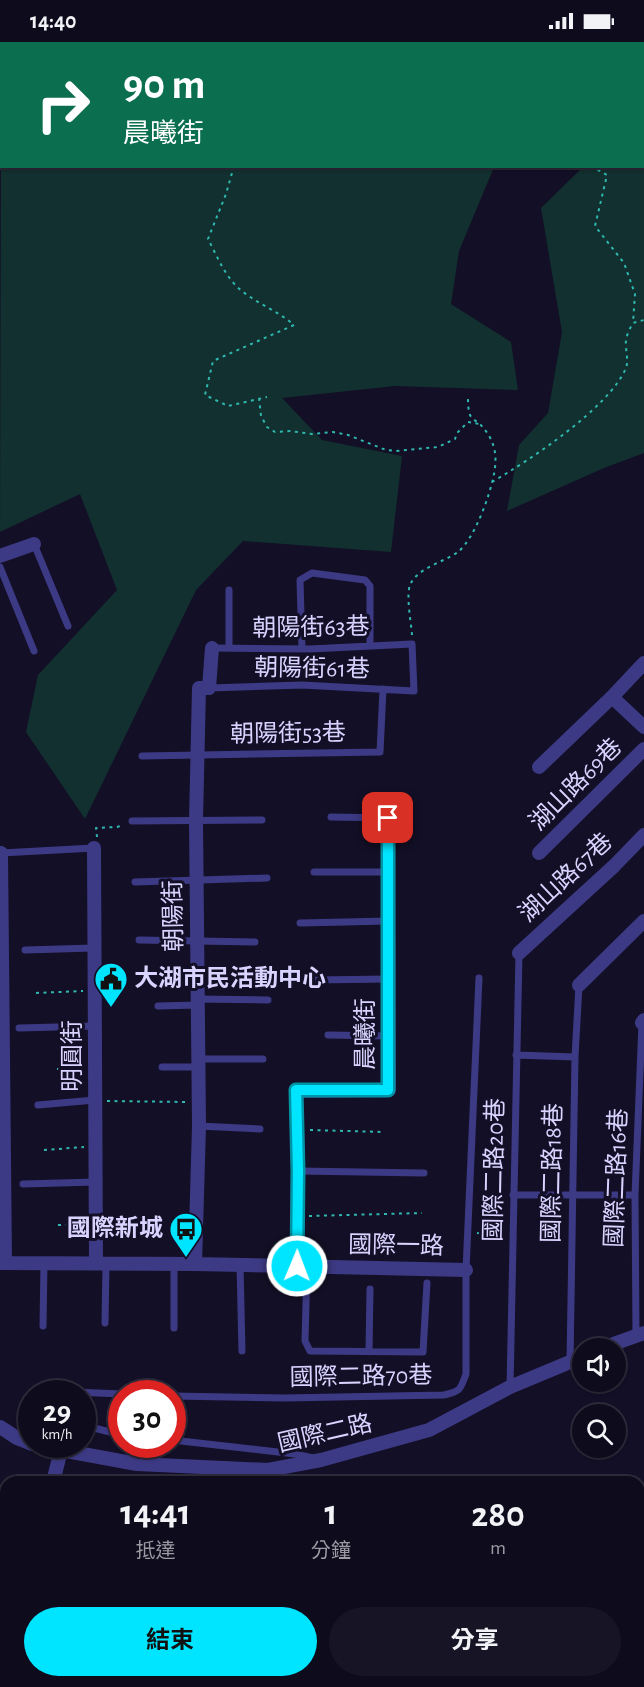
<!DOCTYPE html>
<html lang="zh-TW">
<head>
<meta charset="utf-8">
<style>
  :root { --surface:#0e0b1c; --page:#171425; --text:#f1f3f6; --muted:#9b9ba3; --line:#2e2b3b; --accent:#00e5ff }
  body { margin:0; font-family:"Alegreya Sans","Noto Sans TC",sans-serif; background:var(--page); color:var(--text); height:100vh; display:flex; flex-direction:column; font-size:22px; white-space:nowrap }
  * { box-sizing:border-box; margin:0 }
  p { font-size:20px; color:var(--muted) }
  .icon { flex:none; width:33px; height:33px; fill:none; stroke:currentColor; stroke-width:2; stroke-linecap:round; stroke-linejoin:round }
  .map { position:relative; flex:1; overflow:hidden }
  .sheet { position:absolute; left:0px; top:1434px; width:645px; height:212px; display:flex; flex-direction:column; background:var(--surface); border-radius:18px 18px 0 0; box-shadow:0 2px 4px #0004,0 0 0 2px var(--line) }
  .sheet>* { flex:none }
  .guide { position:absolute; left:0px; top:0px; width:645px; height:126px; box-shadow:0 2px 4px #0004,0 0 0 2px var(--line); background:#0b6e4f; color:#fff; overflow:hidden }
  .controls { position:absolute; left:572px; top:1296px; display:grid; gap:12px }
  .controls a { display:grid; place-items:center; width:54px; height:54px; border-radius:50%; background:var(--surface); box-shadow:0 2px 4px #0004,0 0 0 2px var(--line); font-size:30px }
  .speed { position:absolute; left:18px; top:1338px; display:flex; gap:12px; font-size:30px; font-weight:700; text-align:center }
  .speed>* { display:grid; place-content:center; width:78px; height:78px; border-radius:50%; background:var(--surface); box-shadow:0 2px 4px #0004,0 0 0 2px var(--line); line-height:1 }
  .speed small { font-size:15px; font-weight:400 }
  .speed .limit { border:9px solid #d22; background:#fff; color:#111 }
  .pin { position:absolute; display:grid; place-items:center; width:51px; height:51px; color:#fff; margin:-26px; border-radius:12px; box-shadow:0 3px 9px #0006 }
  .me { position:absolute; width:66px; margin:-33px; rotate:1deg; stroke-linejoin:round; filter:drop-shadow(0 0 4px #0008) }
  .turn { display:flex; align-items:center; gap:21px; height:126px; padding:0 24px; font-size:27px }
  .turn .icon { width:78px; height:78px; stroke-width:2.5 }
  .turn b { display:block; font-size:42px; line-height:51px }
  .eta { display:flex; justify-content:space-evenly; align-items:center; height:102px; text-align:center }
  .eta b { font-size:36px; font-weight:700; line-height:42px }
  .primary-button { display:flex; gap:12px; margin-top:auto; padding:12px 24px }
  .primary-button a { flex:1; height:69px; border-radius:36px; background:var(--accent); color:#111; font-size:24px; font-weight:700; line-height:69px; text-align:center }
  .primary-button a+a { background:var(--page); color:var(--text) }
  .status { display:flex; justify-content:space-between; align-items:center; height:42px; padding:0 30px; background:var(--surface); direction:ltr }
  .status svg { height:16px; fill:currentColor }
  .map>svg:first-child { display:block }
  .green { fill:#12302f }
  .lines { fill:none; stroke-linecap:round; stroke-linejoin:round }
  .path { stroke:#2fb8b0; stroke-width:2; stroke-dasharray:3 4.5; stroke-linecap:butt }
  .service { stroke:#3d3a85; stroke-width:7 }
  .minor { stroke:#3d3a85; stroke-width:14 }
  .tertiary { stroke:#3d3a85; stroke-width:15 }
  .route-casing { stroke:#0095a6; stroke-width:15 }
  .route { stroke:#00e5ff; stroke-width:10 }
  .labels { text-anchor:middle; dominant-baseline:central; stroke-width:6; stroke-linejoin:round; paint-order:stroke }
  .street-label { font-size:24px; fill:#d9d4ff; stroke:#130f26 }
  .poi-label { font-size:24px; font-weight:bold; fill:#d9d4ff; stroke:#130f26; text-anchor:start }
</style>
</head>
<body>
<div class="status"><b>14:40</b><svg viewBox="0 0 49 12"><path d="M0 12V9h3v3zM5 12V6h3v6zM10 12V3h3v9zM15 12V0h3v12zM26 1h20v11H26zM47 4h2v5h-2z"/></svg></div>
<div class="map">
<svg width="644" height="1645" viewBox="0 0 644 1645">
  <rect width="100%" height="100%" fill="#130f26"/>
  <path class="green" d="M69,0h575v411l-40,15 -97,43 12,-66 29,-32 14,-81 -21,-124 42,-41 61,-1v-122l-576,-1z
    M1,68l1,56 492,1 -35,84 -8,53 60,38 7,48 -123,-4 -113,12 40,42 80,16 -11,96 -148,-11 -47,49 -111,229 -59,-87 12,-57 79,-85 -37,-96 -80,38z"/>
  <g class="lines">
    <path class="path" d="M328,2l2,-2
      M234,124l-8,28 -18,45c9,17 18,40 34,52 16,13 36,20 52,34l-81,36 -8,34 23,11 39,-9
      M591,124l16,9 -12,51 29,37 11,31 -2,29
      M259,356l2,18 6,11 8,5 15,-1 22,3 21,-2 15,3 38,15 10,1 42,-4 17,-8 2,-6 11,-11 11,2
      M492,440c38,-22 117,-74 134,-114 3,-8 -1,-19 0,-28 1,-6 4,-12 7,-17l11,-3
      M412,593c-1,-13 -6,-39 -2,-50 7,-17 34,-23 48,-33 17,-14 32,-57 36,-78 4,-21 0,-35 -14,-50 -4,-3 -8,-5 -10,-9 -2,-6 -2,-12 -2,-18
      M97,795l-1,-9 21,-1 6,-2
      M36,951l47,-2
      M57,1027l26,-1
      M107,1059l78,1
      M310,1088l74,2
      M44,1108l40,-3
      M309,1174l113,-3
      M58,1183l26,-1
      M477,1191l27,2"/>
    <path class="service" d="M34,502l34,82
      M0,525l34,84
      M229,606v-58
      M302,607l-2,-69 12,-7 53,7 5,6v60
      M209,646l93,-3 112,6 -2,-47 -102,5 -98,-1
      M142,714l238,-4 3,-63
      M331,775l57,1
      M132,779l130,-1
      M1,811l93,-5
      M314,830h75
      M135,840l132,-4
      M300,881l89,-2
      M139,898l116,2
      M25,908l69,-2
      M314,938l75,-1
      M197,957l71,1
      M158,964l39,-1
      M19,986l76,-2
      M328,993l61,1
      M516,1013l59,2
      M198,1017h65
      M162,1025h36
      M38,1063l57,-5
      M199,1084l61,3
      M298,1129l126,2
      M23,1142l73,-2
      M513,1153h122
      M240,1223l2,86
      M307,1224l-2,75 5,10 113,1 4,-69
      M105,1281l1,-58
      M43,1284l1,-63
      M174,1286v-64
      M636,1293l-1,-140 7,-172
      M369,1310l1,-63
      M570,1320l5,-305 4,-72
      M510,1345l9,-434
      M48,1352l2,-3 72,3
      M172,1354l113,2 159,-3c17,-4 16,-5 22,-21v-104l13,-292
      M82,1383l40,10
      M172,1398l123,14 18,4
      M639,1451l5,-3
      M262,1640l1,5
      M392,1640l3,5
      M532,1640l1,5"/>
    <path class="minor" d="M0,514l34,-12
      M612,655l32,30
      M539,725l73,-70 32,-34
      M94,806l2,415
      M1,811l4,410
      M539,811l105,-104
      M519,911l95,-87 30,-31
      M579,943l65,-64
      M642,981l2,-3
      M0,1221l195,1 271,6
      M195,1222l4,-138 -3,-305 3,-133h10l3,-40
      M297,1224l1,-95 -2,-80 93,-1 -1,-272
      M602,1306l42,-15
      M0,1385l17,11 15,6
      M34,1402l13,6h14l76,14 131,6 53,-10 108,-30 81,-43 72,-30
      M53,1440l8,-32
      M27,1645v-5"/>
    <path class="tertiary" d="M573,1645l71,-2"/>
  </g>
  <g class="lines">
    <defs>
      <path id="route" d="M297,1224l1,-95 -2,-81h92v-272"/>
    </defs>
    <use href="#route" class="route-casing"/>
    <use href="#route" class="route"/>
  </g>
  <defs>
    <symbol id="civic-pin" viewBox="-11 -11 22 30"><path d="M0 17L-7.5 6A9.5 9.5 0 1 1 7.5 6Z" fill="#00e5ff" stroke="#130f26"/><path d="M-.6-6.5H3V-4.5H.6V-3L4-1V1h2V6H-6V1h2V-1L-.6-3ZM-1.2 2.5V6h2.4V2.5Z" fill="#111"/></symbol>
    <symbol id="bus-pin" viewBox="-11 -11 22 30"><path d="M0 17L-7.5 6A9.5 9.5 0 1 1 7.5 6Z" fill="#00e5ff" stroke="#130f26"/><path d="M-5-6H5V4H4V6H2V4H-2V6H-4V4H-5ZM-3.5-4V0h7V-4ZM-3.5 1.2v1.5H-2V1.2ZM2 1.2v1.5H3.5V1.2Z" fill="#111"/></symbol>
  </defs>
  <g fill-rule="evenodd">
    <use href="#civic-pin" x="92" y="918" width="38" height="52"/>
    <use href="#bus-pin" x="167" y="1168" width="38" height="52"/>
  </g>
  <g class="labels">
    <g class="street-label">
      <text transform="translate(311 586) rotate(-1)">朝陽街63巷</text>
      <text transform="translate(312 627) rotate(1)">朝陽街61巷</text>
      <text transform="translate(288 692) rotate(-1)">朝陽街53巷</text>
      <text transform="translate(576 743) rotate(-45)">湖山路69巷</text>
      <text transform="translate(566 836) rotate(-43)">湖山路67巷</text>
      <text transform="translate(174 874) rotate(-91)">朝陽街</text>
      <text transform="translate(366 992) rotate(-90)">晨曦街</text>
      <text transform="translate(73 1014) rotate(-90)">明圓街</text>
      <text transform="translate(495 1128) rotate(-89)">國際二路20巷</text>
      <text transform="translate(553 1131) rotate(-89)">國際二路18巷</text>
      <text transform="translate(617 1136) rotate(-88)">國際二路16巷</text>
      <text transform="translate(396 1204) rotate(1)">國際一路</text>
      <text transform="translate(361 1335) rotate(-1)">國際二路70巷</text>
      <text transform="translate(325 1392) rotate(-13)">國際二路</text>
    </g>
    <g class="poi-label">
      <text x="134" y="937">大湖市民活動中心</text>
      <text x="163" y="1187" text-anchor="end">國際新城</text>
    </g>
  </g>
</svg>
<div class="controls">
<a><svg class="icon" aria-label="sound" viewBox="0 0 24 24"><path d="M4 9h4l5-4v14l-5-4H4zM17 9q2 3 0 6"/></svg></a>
<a><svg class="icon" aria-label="search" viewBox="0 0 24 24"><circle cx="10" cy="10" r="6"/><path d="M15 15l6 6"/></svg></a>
</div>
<div class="speed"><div>29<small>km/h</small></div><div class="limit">30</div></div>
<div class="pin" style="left:388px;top:776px;background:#d93025"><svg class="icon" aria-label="arrive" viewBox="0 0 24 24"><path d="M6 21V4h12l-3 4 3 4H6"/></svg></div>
<svg class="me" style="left:297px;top:1224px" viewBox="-20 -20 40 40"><circle r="17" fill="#00e5ff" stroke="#fff" stroke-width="3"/><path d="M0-11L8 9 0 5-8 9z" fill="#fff"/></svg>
<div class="guide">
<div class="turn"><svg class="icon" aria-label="right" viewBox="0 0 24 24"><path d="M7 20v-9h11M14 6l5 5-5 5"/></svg><div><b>90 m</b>晨曦街</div></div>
</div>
<section class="sheet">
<div class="eta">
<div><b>14:41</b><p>抵達</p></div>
<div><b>1</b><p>分鐘</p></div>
<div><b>280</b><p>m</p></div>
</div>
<div class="primary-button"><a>結束</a><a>分享</a></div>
</section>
</div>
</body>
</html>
